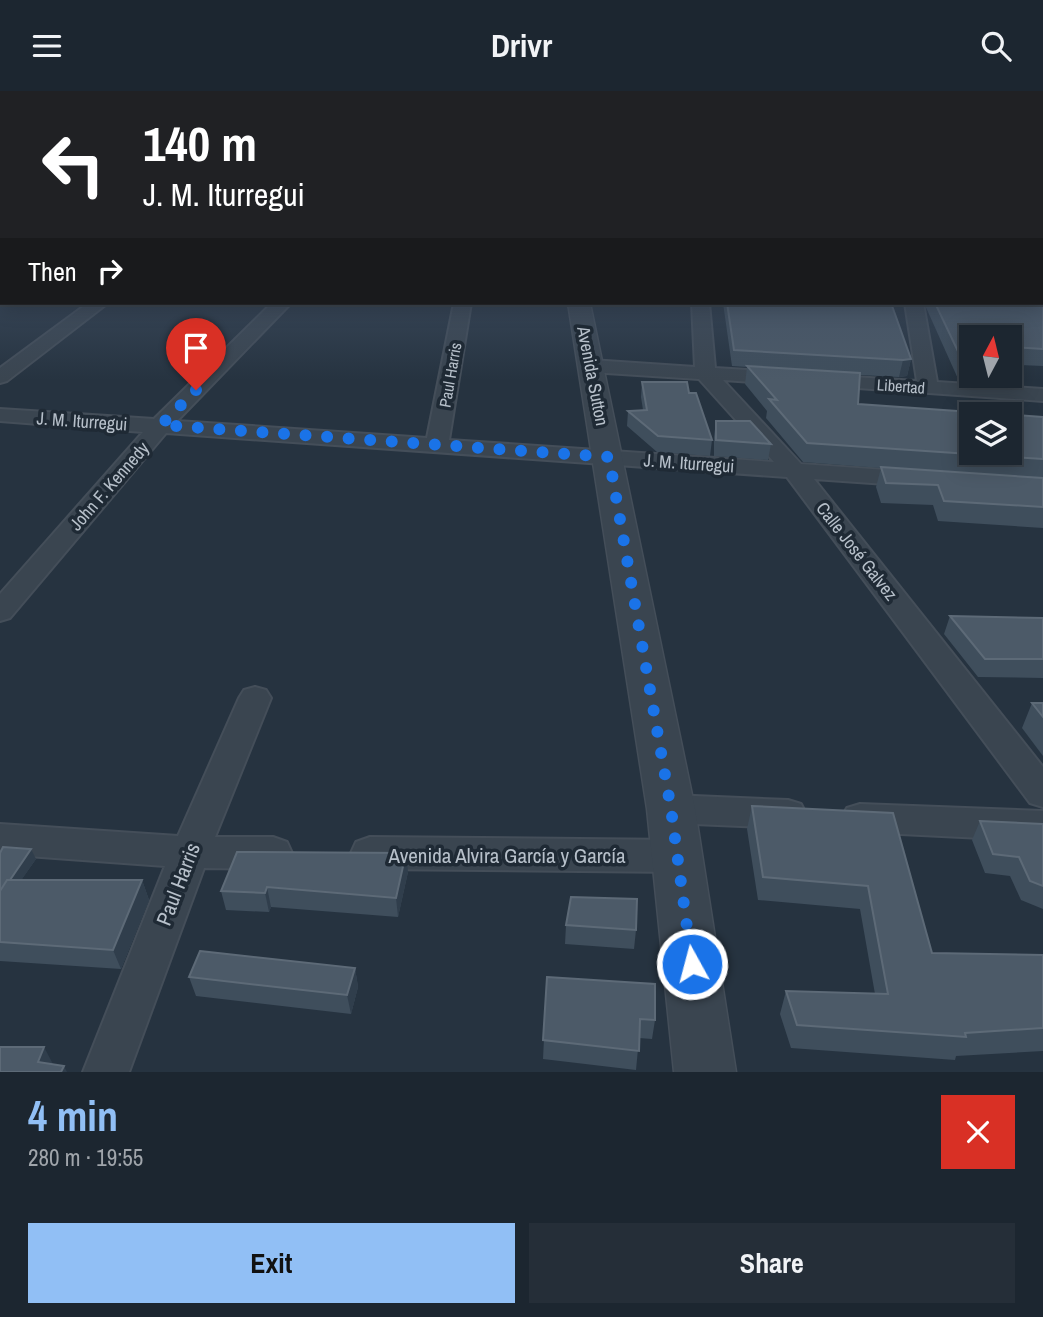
<!DOCTYPE html>
<html lang="en">
<head>
<meta charset="utf-8">
<style>
  :root { --surface:#1c2630; --page:#252e38; --text:#f1f3f6; --muted:#a0a5ab; --line:#3a434c; --accent:#91bff5 }
  body { margin:0; font-family:"Archivo Narrow",sans-serif; background:var(--page); color:var(--text); height:100vh; display:flex; flex-direction:column; font-size:26px; white-space:nowrap }
  * { box-sizing:border-box; margin:0 }
  p { font-size:23px; color:var(--muted) }
  .icon { flex:none; width:38px; height:38px; fill:none; stroke:currentColor; stroke-width:2; stroke-linecap:round; stroke-linejoin:round }
  .map { position:relative; height:981px; overflow:hidden }
  .panel { display:flex; flex-direction:column; background:var(--surface); flex:1 }
  .panel>* { flex:none }
  .top-card { position:absolute; left:0px; top:0px; width:1043px; height:214px; box-shadow:0 4px 18px #0003,0 0 0 2px var(--line); background:#202124; color:#fff; overflow:hidden }
  .needle { width:46px; rotate:7deg }
  .buttons { position:absolute; left:959px; top:234px; display:grid; gap:14px }
  .buttons a { display:grid; place-items:center; width:63px; height:63px; border-radius:0px; background:var(--surface); box-shadow:0 4px 18px #0003,0 0 0 2px var(--line); font-size:35px }
  .pin { position:absolute; display:grid; place-items:center; width:60px; height:60px; color:#fff; margin:-72px -30px; border-radius:50% 50% 50% 0; rotate:-45deg; box-shadow:0 0 7px #0007 }
  .pin .icon { rotate:45deg }
  .me { position:absolute; width:77px; margin:-38px; rotate:353deg; stroke-linejoin:round; filter:drop-shadow(0 0 5px #0008) }
  .turn { display:flex; align-items:center; gap:24px; height:147px; padding:0 28px; font-size:32px }
  .turn .icon { width:91px; height:91px; stroke-width:2.5 }
  .turn b { display:block; font-size:49px; line-height:60px }
  .then { display:flex; align-items:center; height:66px; padding:0 28px; background:#0003; gap:14px; font-size:26px }
  .round { display:grid; place-items:center; flex:none; width:74px; height:74px; border-radius:0px; background:var(--page) }
  .head { display:flex; align-items:center; justify-content:space-between; height:119px; padding:0 28px }
  h1 { font-size:42px; font-weight:700; line-height:52px; color:var(--accent) }
  .primary-button { display:flex; gap:14px; margin-top:auto; padding:14px 28px }
  .primary-button a { flex:1; height:80px; border-radius:0px; background:var(--accent); color:#111; font-size:28px; font-weight:700; line-height:80px; text-align:center }
  .primary-button a+a { background:var(--page); color:var(--text) }
  header { display:flex; justify-content:space-between; align-items:center; height:91px; padding:0 28px; background:var(--surface); font-size:32px; font-weight:700 }
  .map>svg:first-child { display:block }
  .lines { fill:none; stroke-linecap:round; stroke-linejoin:round }
  .minor-casing { stroke:#444e59; stroke-width:4 }
  .tertiary-casing { stroke:#444e59; stroke-width:3 }
  .minor { fill:#3a4550; fill-rule:evenodd }
  .tertiary { fill:#3a4550; fill-rule:evenodd }
  .wall { fill:#3f4e5c; fill-rule:evenodd }
  .shaded-wall { fill:#303e4c }
  .building { fill:#4c5a68; stroke:#5d6a77; stroke-width:2; fill-rule:evenodd }
  .route { stroke:#1a73e8; stroke-width:12; stroke-dasharray:0 21.6 }
  .labels { text-anchor:middle; dominant-baseline:central; stroke-width:7; stroke-linejoin:round; paint-order:stroke }
  .far-street-label { font-size:16px; fill:#b7c0ca; stroke:#1f2a35 }
  .street-label { font-size:18px; fill:#b7c0ca; stroke:#1f2a35 }
  .near-street-label { font-size:21px; fill:#b7c0ca; stroke:#1f2a35 }
</style>
</head>
<body>
<header><svg class="icon" aria-label="menu" viewBox="0 0 24 24"><path d="M4 6h16M4 12h16M4 18h16"/></svg>Drivr<svg class="icon" aria-label="search" viewBox="0 0 24 24"><circle cx="10" cy="10" r="6"/><path d="M15 15l6 6"/></svg></header>
<div class="map">
<svg width="1043" height="981" viewBox="0 0 1043 981">
  <rect width="100%" height="100%" fill="#263340"/>
  <g class="lines">
    <defs>
      <path id="minor" d="M0,155h2l-2,10z
        M88,212h20l-101,78 -7,2v-15z
        M272,212h19l-114,118 250,17 27,-135h17l-22,137 325,22 -75,-83 -108,-7 -10,-6 10,-6 104,7 -3,-64h17l6,65 67,4 7,2 3,4 -3,4 -7,2 -59,-4 78,84 114,8 8,2 4,5 -4,5 -8,2 -101,-7 229,288v40l-13,-4 -243,-326 -621,-44 -156,185 -10,3v-27l143,-162 -143,-11v-12l154,10z
        M905,212h18l14,79 106,7v12l-228,-16 -3,-4 3,-4 7,-2 95,6z
        M255,596l11,3 5,8 -56,139h58l14,5 5,11 -5,11 -14,5 -69,-1 -75,204h-46l82,-206 -165,-12v-30l178,12 61,-138 5,-8z
        M671,704l117,5 13,4 5,10 -5,10 -13,4 -117,-5 -13,-4 -5,-10 5,-10z
        M860,713l183,7v30l-183,-9 -13,-4 -6,-10 6,-10z
        M370,746l308,3 14,5 5,11 -5,11 -14,5 -308,-3 -14,-5 -5,-11 5,-11z"/>
      <path id="tertiary" d="M568,212h22l105,506 41,263h-62l-27,-263z"/>
    </defs>
    <use href="#minor" class="minor-casing"/>
    <use href="#tertiary" class="tertiary-casing"/>
    <use href="#minor" class="minor"/>
    <use href="#tertiary" class="tertiary"/>
  </g>
  <path class="wall" d="M1043,171v104l-23,-1 2,2 -6,18 -57,-4 -35,-78h117zM971,247h39v38h-39z
    M723,212h168l20,56 -4,17 -8,1 -39,-2 -2,29 185,13v111l-105,-7 -5,-16 -52,-2 -5,-16 5,-19 -78,-6 -37,-44 1,-7 -22,-27 2,-17 -15,-1z
    M642,291l47,11 23,47 -2,16 -53,-4 -30,-26 1,-15 15,-1 -2,-13z
    M716,330l55,23 -3,16 -54,-4v-19z
    M950,525l93,2v60l-65,-1 -34,-43z
    M1032,612h11v53l-21,-28z
    M752,715l141,7 39,140 111,2v96l-87,5 -1,4 -164,-12 -11,-34 6,-23 89,3 -15,-85 -102,-9 -11,-71z
    M980,730l63,3v85l-22,-9 -11,-24 -25,-3 -13,-33z
    M0,762l36,6 -15,21h121l7,20 -28,69 -121,-8z
    M408,781l-10,45 -127,-10 -2,5 -43,-2 -5,-19z
    M566,834l70,5 -2,19 -69,-5z
    M355,877l3,19 -7,27 -155,-18 -7,-19z
    M547,886l108,43 -3,19 -13,-1 -3,32 -93,-11z"/>
  <path class="shaded-wall" d="M911,268l-4,17 -8,1 4,-17z
    M31,758l5,10 -36,52v-17z
    M406,762l2,19 -10,45 -2,-19z
    M142,789l7,20 -28,69 -8,-19z
    M267,796l4,20 -2,5 -4,-19z
    M355,877l3,19 -7,27 -4,-19z
    M44,956l10,19 -16,-4z
    M64,975l3,6h-6z"/>
  <path class="building" d="M1041,169l2,2v87l-31,-2 10,20h-12v-29h-39v26h-7l-29,-61h106z
    M727,212h164l20,56 -8,1 -169,-10z
    M747,275l113,7 -2,31 185,13v42l-236,-16 -38,-44 8,1zM971,324h39v38h-39z
    M642,291h45l2,11h7l16,47 -54,-4 -30,-25 19,-1z
    M716,330h34l21,23 -55,-4z
    M881,376l162,11v29l-99,-6 -6,-16 -52,-2z
    M950,525l93,2v41h-58z
    M1032,612h11v14z
    M752,715l141,7 39,140 111,2v73l-78,5 1,4 -169,-12 -11,-34 102,3 -20,-108 -105,-9z
    M980,730l63,3v62l-13,-5 -11,-24 -26,-3z
    M3,756l28,2 -21,31h-3l-7,11v-38z
    M237,761l169,1 -10,45 -129,-11 -2,6 -44,-2z
    M7,789h135l-29,70 -113,-8v-51z
    M571,806l66,2 -1,31 -70,-5z
    M200,860l155,17 -8,27 -158,-18z
    M547,886l108,7v36l-15,-1 -1,32 -96,-11z
    M0,956h44l-6,15 26,4 -3,6h-61z"/>
  <linearGradient id="sky" x2="0" y2="1"><stop stop-color="#151c23"/><stop offset="0.53" stop-color="#415064"/><stop offset="1" stop-color="#415064" stop-opacity="0"/></linearGradient>
  <rect width="1043" height="289" fill="url(#sky)"/>
  <g class="lines">
    <path class="route" d="M196,299l-35,35 448,32 62,352 21,155"/>
  </g>
  <g class="labels">
    <g class="far-street-label">
      <text transform="translate(450 284) rotate(-80)">Paul Harris</text>
      <text transform="translate(901 295) rotate(4)">Libertad</text>
    </g>
    <g class="street-label">
      <text transform="translate(593 285) rotate(79)">Avenida Sutton</text>
      <text transform="translate(82 330) rotate(4)">J. M. Iturregui</text>
      <text transform="translate(689 372) rotate(4)">J. M. Iturregui</text>
      <text transform="translate(109 395) rotate(-49)">John F. Kennedy</text>
      <text transform="translate(857 460) rotate(52)">Calle José Galvez</text>
    </g>
    <g class="near-street-label">
      <text x="507" y="764">Avenida Alvira García y García</text>
      <text transform="translate(178 793) rotate(-69)">Paul Harris</text>
    </g>
  </g>
</svg>
<div class="buttons">
<a><svg class="needle" viewBox="-14 -14 28 28"><path d="M0-13l5 13h-10z" fill="#e53935"/><path d="M0 13l5-13h-10z" fill="#a0a5ab"/></svg></a>
<a><svg class="icon" aria-label="layers" viewBox="0 0 24 24"><path d="M12 4l9 5-9 5-9-5zM3 14l9 5 9-5"/></svg></a>
</div>
<div class="pin" style="left:196px;top:299px;background:#d93025"><svg class="icon" aria-label="arrive" viewBox="0 0 24 24"><path d="M6 21V4h12l-3 4 3 4H6"/></svg></div>
<svg class="me" style="left:692px;top:873px" viewBox="-20 -20 40 40"><circle r="17" fill="#1a73e8" stroke="#fff" stroke-width="3"/><path d="M0-11L8 9 0 5-8 9z" fill="#fff"/></svg>
<div class="top-card">
<div class="turn"><svg class="icon" aria-label="left" viewBox="0 0 24 24"><path d="M17 20v-9H6M10 6l-5 5 5 5"/></svg><div><b>140 m</b>J. M. Iturregui</div></div>
<div class="then">Then<svg class="icon" aria-label="right" viewBox="0 0 24 24"><path d="M7 20v-9h11M14 6l5 5-5 5"/></svg></div>
</div>
</div>
<section class="panel">
<div class="head"><div><h1>4 min</h1><p>280 m · 19:55</p></div><a class="round" style="background:#d93025;color:#fff"><svg class="icon" aria-label="close" viewBox="0 0 24 24"><path d="M6 6l12 12M18 6L6 18"/></svg></a></div>
<div class="primary-button"><a>Exit</a><a>Share</a></div>
</section>
</body>
</html>
